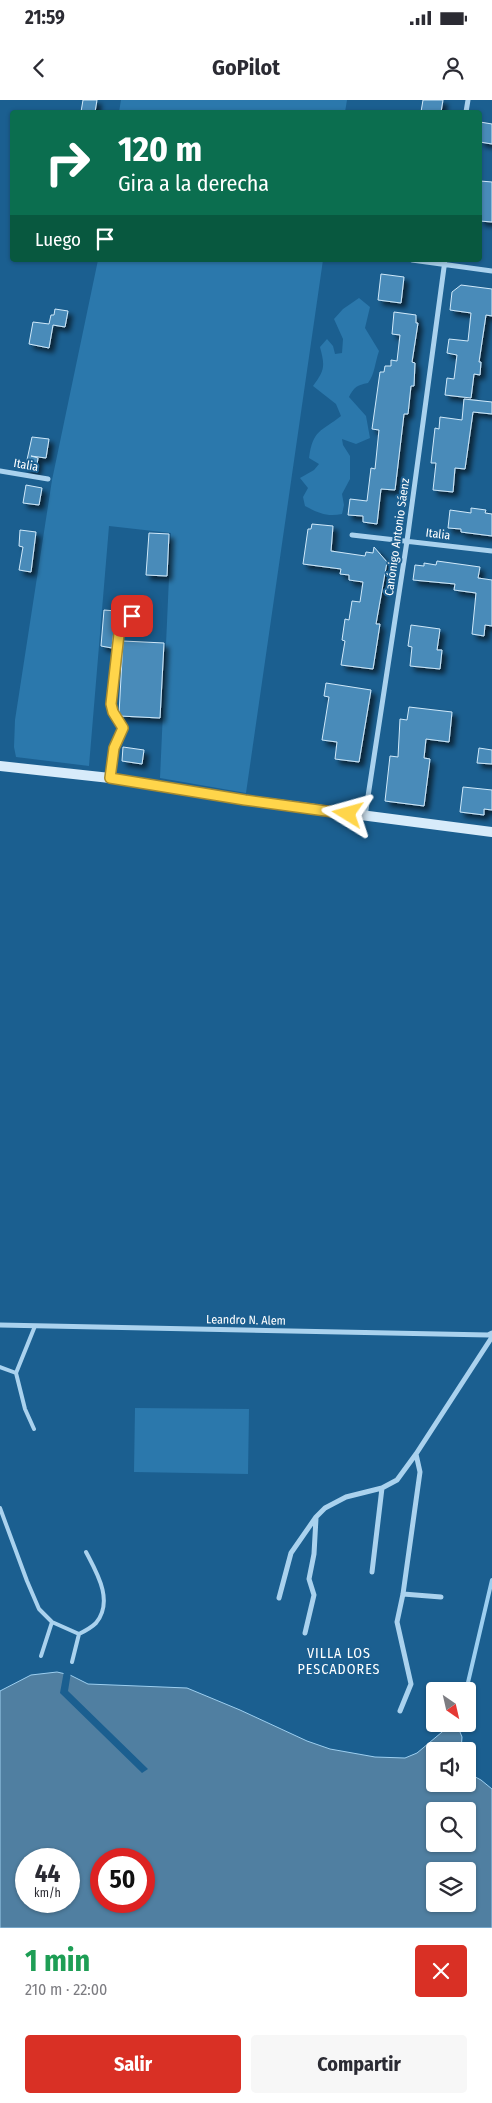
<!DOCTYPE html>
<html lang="es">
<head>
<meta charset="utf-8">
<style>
  :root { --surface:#fff; --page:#f7f7f7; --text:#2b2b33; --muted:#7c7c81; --accent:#d93025 }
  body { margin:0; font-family:"Fira Sans Condensed",sans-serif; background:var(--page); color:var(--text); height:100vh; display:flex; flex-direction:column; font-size:19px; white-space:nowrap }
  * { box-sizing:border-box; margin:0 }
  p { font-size:16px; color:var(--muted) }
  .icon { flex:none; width:28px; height:28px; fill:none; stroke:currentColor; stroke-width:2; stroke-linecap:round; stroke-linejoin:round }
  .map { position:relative; height:1828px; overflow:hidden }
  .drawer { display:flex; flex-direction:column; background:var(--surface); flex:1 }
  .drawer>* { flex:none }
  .guide { position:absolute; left:10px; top:10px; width:472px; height:152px; border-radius:5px; box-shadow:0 1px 4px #0004; background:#0b6e4f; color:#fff; overflow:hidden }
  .needle { width:32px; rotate:146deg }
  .buttons { position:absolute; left:426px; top:1582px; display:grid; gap:10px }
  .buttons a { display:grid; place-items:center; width:50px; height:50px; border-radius:5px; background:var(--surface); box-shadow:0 1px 4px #0004; font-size:25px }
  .speed { position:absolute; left:15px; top:1748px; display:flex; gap:10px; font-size:25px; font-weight:700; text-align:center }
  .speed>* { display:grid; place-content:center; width:65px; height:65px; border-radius:50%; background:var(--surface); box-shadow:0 1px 4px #0004; line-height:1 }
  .speed small { font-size:12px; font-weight:400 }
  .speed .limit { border:8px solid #d22; background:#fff; color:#111 }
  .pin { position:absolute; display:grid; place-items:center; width:42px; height:42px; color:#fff; margin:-21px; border-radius:10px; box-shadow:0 2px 8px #0006 }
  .me { position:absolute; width:55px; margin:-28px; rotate:278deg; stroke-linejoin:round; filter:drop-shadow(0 0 4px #0008) }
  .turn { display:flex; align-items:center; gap:18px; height:105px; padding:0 25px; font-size:22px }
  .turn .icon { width:65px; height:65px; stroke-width:2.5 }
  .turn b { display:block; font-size:35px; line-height:42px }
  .then { display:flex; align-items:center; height:48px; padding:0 25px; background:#0003; gap:10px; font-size:19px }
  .round { display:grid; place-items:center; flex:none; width:52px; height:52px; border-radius:5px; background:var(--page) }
  .headline { display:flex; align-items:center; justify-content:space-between; height:85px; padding:0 25px }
  h1 { font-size:30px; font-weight:700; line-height:38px; color:#1e9e55 }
  .cta { display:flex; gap:10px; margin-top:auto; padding:10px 25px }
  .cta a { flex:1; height:58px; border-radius:5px; background:var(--accent); color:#fff; font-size:20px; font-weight:700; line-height:58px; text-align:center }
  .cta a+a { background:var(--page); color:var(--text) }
  .status { display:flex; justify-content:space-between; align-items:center; height:35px; padding:0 25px; background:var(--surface); direction:ltr }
  .status svg { height:14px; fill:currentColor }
  header { display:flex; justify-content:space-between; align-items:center; height:65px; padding:0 25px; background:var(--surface); font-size:22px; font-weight:700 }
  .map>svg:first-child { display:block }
  .green { fill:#2b78ac }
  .water { fill:#507fa1; stroke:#9dcff0; fill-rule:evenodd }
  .pier { fill:#1b5f90 }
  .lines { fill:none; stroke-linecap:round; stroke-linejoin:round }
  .stream { stroke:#9dcff0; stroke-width:4 }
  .building { fill:#488bb9; stroke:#d0e9fa; filter:url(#shadow) }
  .service { stroke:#aad2ee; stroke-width:4 }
  .minor { stroke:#aad2ee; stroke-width:5 }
  .secondary { stroke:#d7ebfa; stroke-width:10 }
  .route-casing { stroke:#a68a30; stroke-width:12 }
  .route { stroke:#ffd54a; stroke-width:9 }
  .labels { text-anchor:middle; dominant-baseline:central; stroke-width:4; stroke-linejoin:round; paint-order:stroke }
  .street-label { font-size:12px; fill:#fff; stroke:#1b5f90 }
  .neighbourhood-label { font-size:14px; letter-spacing:1px; fill:#fff; stroke:#1b5f90 }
</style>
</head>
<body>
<div class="status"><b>21:59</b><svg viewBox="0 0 49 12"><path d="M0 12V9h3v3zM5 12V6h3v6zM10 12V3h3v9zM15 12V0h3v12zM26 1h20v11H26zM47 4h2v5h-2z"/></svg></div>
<header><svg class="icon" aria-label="back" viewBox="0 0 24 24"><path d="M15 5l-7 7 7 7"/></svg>GoPilot<svg class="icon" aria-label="person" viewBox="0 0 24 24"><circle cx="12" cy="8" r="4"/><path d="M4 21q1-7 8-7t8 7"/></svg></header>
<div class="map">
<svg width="492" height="1828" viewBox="0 0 492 1828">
  <defs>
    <filter id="shadow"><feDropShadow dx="4.5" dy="4.5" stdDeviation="2.5" flood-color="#0009"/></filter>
  </defs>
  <rect width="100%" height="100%" fill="#1b5f90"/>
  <path class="green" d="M121,0h226l-2,12h-226z
    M98,160h225l-77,533 -86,-15 11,-245 -62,-7 -20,240 -73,-9 -2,-10 1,-27 37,-240z
    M359,198l11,9 -5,21 14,23c-4,11 -4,23 -11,32 -11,2 -14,4 -19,14l17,19 4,22 -14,6 -14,-5 1,6 7,11v23l-8,15 2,11 -2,9c-15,3 -24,-1 -37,-8l-2,-9 5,-9 -8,-10 14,-8 5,-6 -10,-6c4,-29 12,-26 32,-42l-5,-12 -23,-18c12,-16 12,-20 7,-39l7,-8 6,7 2,8 7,-1 1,-14 -9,-20 9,-10z
    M135,1308l114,1 -1,65 -114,-2z"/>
  <path class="water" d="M57,1572l13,3 18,9 99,4 53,22 67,31 23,8 45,8 30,1 12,-5 31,-26h10l4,10 -1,14h-26v33h33v-11l13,7 11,9v139h-492v-237l31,-16zM435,1711h33v33h-33zM26,1759h43v42h-43zM101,1759h43v42h-43zM435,1771h33v33h-33z"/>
  <path class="pier" d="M64,1571l7,1 -3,19 80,78 -6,4 -82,-80z"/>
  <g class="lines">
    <path class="stream" d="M466,1591l26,-111
      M458,1627l1,-3"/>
  </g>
  <path class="building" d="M83,0h14l-2,12h-14z
    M423,0h20l-2,12h-20z
    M480,22l12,2v20l-12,-2z
    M480,81l12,1v40l-12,-1z
    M381,174l23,3 -3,26 -23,-3z
    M461,185l31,4v27l-6,-1 -7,47h2l-1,13 -6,-1 -3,24 -26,-3 2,-17 7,1 3,-24 -10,-2 2,-14 19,2 3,-28 -21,-3 2,-18z
    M55,209l13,2 -3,16 -12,-2 -4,23 -20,-4 4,-22 16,2 2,-9h3z
    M394,212l22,3v8h2l-6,39 3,1 -1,23h-3l-3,28h-4l-9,76 -14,-1 -4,35 -14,-2v-6l-15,-1 2,-16 17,2 4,-33 4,1 4,-39 -7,-1 8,-57h4l1,-6h6v-6l6,1 3,-26 -8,-1z
    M464,299l28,3v12l-19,-2 -8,57 -10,-1 -2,24 -20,-2 3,-27h-5l4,-35 4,1 1,-12 22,3z
    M32,337l17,2 -3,19 -15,-2 7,2 -2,13 -11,-2z
    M26,385l16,3 -3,17 -16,-2z
    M471,408l15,2 -1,3 7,1v22l-31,-4v-3l-13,-1 2,-18 21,3z
    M312,424l21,2 -2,25 34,5 1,-4 7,1 1,-6 13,15 -11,62h4l-7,45 -32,-4 4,-24 -3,-1 3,-21 4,1 3,-19 8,1 3,-20 -14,-2v-5l-9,-1 1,-5 -38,-5 5,-35h3z
    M20,430l16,2 -5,40 -12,-2 4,-23 -4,-1z
    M149,433l20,1 -2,42 -21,-1z
    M437,461l43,6 -2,11 14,2v46l-7,-1 -1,11 -12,-2 4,-41 -22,-3 1,-6 -42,-4 2,-15 9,1v-3l12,2z
    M104,510l12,1 -4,37 -11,-2z
    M411,525l29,4 -3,21h5l-2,19 -30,-3 2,-19 -4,-1z
    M123,541l41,2 -4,75 -40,-2 -1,-2z
    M326,583l45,7 -12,72 -24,-3 2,-17 -15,-2 7,-43 -5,-1z
    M409,607l43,5 -3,30 -23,-3 -2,19 6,1 -6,47 -39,-5 5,-45 8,1 2,-38 7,1z
    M123,647l21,3 -2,14 -20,-3z
    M479,648l13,2v14l-15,-1z
    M463,687l29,3v20l-8,-1v6l-24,-3z"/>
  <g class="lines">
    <path class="service" d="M110,676l5,-28 8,-20 -1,-3 -9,-13 -2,-8 8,-70 5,-12 8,-6
      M0,1267l16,6
      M34,1329l-9,-20 -9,-36 19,-47
      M0,1408l27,73 12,28 13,13 27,12 -7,28
      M79,1534c6,-3 13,-7 17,-11 18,-22 1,-50 -10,-71
      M41,1556l11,-34"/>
    <path class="minor" d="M466,12l2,-12
      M412,160l80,11
      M0,371l48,8
      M352,435l140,16
      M365,716l42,-275 38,-281
      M0,1225l488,10 4,-2
      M372,1472l10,-84
      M403,1494l38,3
      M279,1498l12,-45 25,-36 9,-9 21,-11 36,-9 15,-8 19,-26 76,-117
      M305,1533l9,-38 -5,-16 5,-25 2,-36
      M400,1611l11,-27 -14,-62 6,-28 17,-122 -4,-18"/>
    <path class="secondary" d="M0,666l110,12 135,22 247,32"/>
  </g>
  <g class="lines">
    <defs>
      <path id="route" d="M132,516l-8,6 -5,12 -8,70 2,8 10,16 -9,20 -4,30 135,22 103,14"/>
    </defs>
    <use href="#route" class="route-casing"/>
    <use href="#route" class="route"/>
  </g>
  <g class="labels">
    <g class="street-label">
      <text transform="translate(26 365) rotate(10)">Italia</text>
      <text transform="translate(438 434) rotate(7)">Italia</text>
      <text transform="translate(397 437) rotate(-82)">Canónigo Antonio Sáenz</text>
      <text transform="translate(246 1220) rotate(1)">Leandro N. Alem</text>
    </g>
    <g class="neighbourhood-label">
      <text x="339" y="1553">VILLA LOS<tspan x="339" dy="16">PESCADORES</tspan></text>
    </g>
  </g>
</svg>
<div class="buttons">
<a><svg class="needle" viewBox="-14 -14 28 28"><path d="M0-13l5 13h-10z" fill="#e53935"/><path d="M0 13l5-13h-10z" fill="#7c7c81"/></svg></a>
<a><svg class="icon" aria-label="sound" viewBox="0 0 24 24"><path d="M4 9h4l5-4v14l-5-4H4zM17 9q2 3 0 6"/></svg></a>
<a><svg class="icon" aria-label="search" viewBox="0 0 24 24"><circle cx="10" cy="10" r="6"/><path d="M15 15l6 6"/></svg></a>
<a><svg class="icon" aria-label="layers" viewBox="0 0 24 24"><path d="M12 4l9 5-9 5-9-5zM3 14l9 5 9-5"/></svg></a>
</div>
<div class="speed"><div>44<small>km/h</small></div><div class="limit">50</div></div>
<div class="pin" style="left:132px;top:516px;background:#d93025"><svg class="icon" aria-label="arrive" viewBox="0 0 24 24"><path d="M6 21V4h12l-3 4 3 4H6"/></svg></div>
<svg class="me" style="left:348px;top:714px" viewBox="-20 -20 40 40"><path d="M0-17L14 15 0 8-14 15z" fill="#ffd54a" stroke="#fff" stroke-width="4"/></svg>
<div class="guide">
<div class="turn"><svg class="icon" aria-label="right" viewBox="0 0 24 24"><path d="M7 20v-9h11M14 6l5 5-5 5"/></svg><div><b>120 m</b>Gira a la derecha</div></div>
<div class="then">Luego<svg class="icon" aria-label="arrive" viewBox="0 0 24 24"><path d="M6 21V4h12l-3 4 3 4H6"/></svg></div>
</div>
</div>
<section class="drawer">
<div class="headline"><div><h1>1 min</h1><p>210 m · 22:00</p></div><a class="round" style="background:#d93025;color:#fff"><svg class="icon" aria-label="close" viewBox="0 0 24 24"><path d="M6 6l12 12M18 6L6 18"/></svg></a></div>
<div class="cta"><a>Salir</a><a>Compartir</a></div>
</section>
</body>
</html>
